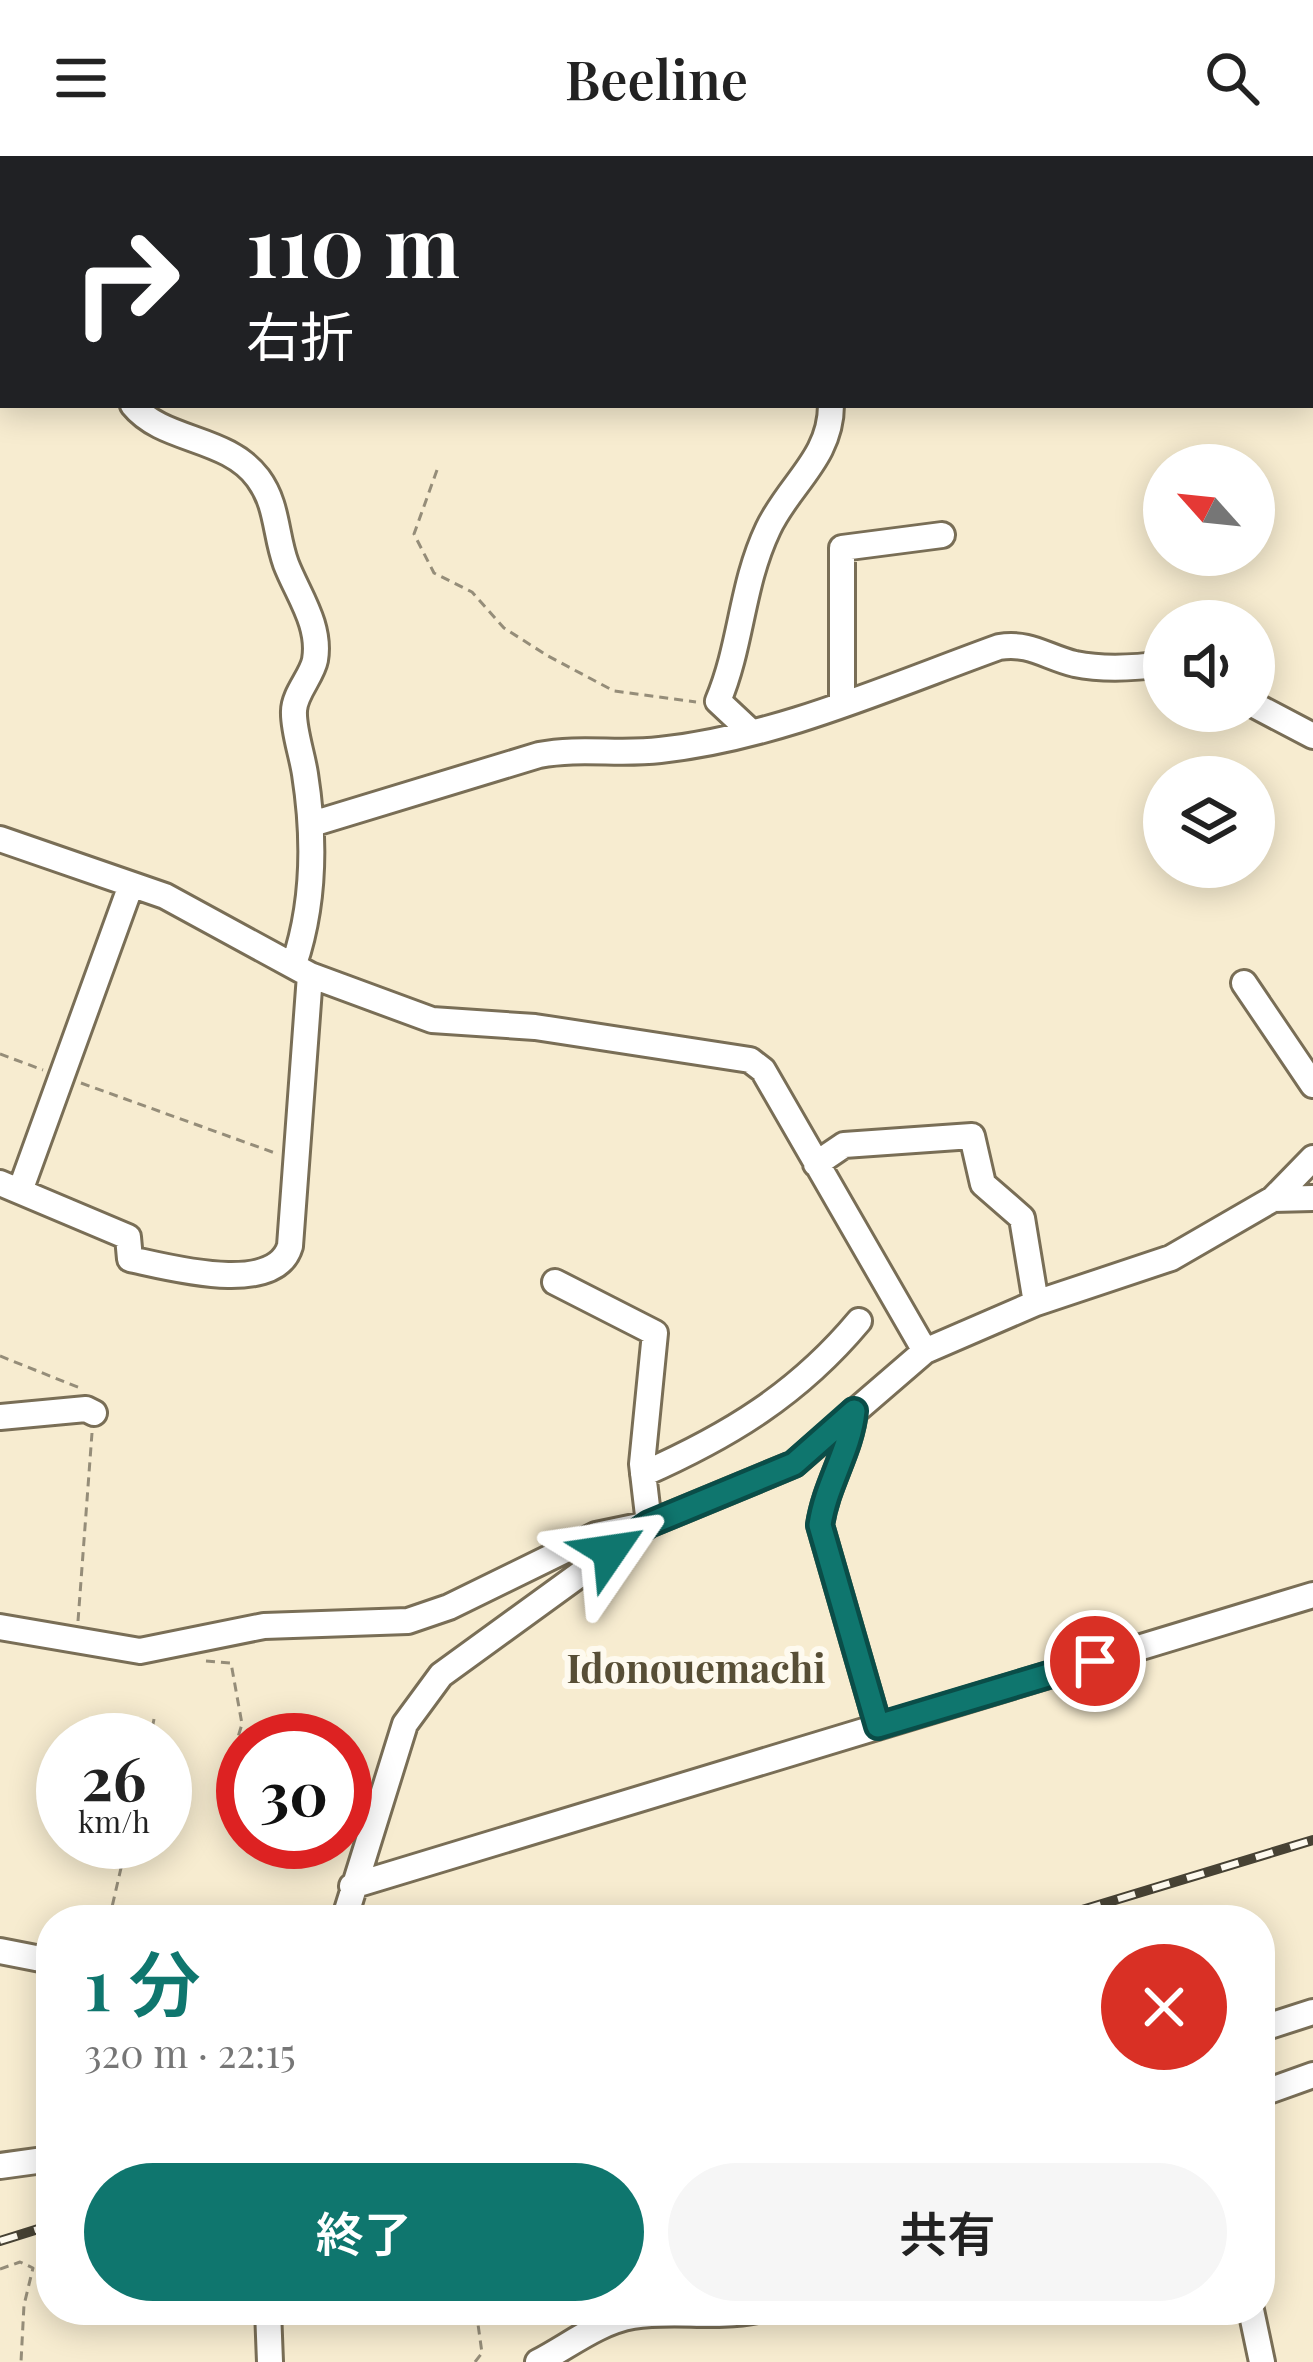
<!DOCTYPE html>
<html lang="ja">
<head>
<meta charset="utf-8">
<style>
  :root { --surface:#fff; --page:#f6f6f6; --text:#222; --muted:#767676; --accent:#0f766e }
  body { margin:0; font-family:"Playfair Display","Noto Sans JP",serif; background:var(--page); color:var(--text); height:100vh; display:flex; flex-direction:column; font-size:45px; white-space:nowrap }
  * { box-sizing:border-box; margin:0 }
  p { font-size:39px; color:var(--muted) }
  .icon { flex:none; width:66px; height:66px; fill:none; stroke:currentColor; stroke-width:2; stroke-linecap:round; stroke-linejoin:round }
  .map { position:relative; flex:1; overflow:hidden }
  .panel { position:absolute; left:36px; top:1749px; width:1239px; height:420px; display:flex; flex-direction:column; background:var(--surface); border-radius:48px; box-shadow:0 6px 30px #0003 }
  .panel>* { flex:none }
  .top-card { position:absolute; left:0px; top:0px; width:1314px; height:252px; box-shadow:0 6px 30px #0003; background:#202124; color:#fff; overflow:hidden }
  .needle { width:78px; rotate:297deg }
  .fabs { position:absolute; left:1143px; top:288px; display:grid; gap:24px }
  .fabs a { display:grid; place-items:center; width:132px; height:132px; border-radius:50%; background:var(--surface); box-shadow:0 6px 30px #0003; font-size:60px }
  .speed { position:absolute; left:36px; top:1557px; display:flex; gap:24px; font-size:60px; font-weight:700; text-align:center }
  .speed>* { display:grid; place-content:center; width:156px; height:156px; border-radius:50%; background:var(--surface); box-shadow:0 6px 30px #0003; line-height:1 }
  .speed small { font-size:30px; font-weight:400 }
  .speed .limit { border:18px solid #d22; background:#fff; color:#111 }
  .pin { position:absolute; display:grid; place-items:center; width:102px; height:102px; color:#fff; margin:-51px; border:6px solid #fff; border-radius:50%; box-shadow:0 3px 12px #0007 }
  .me { position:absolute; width:132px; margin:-66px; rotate:58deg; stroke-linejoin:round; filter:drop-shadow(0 0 9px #0008) }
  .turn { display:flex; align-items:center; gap:42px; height:252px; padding:0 48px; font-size:54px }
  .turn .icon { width:156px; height:156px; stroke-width:2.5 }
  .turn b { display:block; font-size:84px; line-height:102px }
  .round { display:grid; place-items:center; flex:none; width:126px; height:126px; border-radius:63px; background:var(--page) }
  .headline { display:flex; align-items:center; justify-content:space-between; height:204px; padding:0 48px }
  h1 { font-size:72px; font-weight:600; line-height:90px; color:var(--accent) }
  .button { display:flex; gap:24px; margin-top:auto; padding:24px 48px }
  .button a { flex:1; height:138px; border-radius:72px; background:var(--accent); color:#fff; font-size:48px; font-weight:600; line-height:138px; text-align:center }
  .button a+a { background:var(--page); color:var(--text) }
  header { display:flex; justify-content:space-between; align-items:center; height:156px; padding:0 48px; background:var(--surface); font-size:54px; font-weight:600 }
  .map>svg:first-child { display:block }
  .forest { fill:#8ac39a }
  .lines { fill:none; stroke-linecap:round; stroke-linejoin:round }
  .minor-casing { stroke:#796e56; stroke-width:30 }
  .path { stroke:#958d79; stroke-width:3; stroke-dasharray:9 6; stroke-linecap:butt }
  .minor { stroke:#fff; stroke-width:24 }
  .rail-casing { stroke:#474234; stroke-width:10 }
  .rail { stroke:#fefaef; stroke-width:6; stroke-dasharray:18; stroke-linecap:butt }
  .route-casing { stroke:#0a4d48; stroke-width:30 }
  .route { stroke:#0f766e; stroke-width:21 }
  .labels { text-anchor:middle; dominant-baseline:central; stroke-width:12; stroke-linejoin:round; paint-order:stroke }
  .quarter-label { font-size:39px; font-weight:bold; fill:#574e36; stroke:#fefaef }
</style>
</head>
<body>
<header><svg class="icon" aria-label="menu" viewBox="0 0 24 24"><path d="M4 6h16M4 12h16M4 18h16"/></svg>Beeline<svg class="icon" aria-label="search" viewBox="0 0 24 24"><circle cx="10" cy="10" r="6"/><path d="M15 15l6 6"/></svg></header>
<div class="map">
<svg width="1313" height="2206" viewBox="0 0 1313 2206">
  <rect width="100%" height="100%" fill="#f7ecd0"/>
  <path class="forest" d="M655,249h306l-6,3z"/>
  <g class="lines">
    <defs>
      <path id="minor" d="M805,0v3
        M202,3l2,-3
        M0,50l3,3
        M0,120l3,-1
        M133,249c30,37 94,31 125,73 20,27 17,56 28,86 12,31 35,61 29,96 -3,16 -21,34 -21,51 -1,18 8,43 11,63 10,64 10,128 -11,190
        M842,548v-156l100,-13
        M1254,549l59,31
        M749,574l-31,-29c24,-57 23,-115 50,-172 21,-45 63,-71 63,-124
        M312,668l227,-69c41,-8 80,0 121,-5 115,-12 231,-64 339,-103 31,-5 47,10 76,17 29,6 60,4 89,0
        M0,683l165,57 145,79 122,45 103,7 215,33 13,10 162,281
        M1244,827l69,102
        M816,1008l28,-19 128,-9 11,48 39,34 14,85
        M0,1027l128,54 2,22c38,8 145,38 160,-13l20,-271
        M20,1035l111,-306
        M1273,1043l40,-1
        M854,1255c-4,40 -28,73 -34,114l58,201
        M0,1261l86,-8 8,4
        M643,1318c86,-38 155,-80 216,-153
        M0,1471l140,24 124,-25 144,-5 41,-14 147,-72 53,-11 -7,-60 13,-131 -100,-51
        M352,1730l961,-291
        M344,1764l61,-196 36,-49 208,-151 145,-60 131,-113 111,-48 135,-45 102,-59 40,-41
        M0,1795l51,10
        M1260,1873l53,-17
        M1260,1938l53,-19
        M0,2010l51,-7
        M268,2154l2,52
        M1251,2154l11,52
        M538,2206c31,-16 60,-40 95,-46 41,-7 82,3 124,-6"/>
    </defs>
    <use href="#minor" class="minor-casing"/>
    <path class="path" d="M437,314l-23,64 20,39 38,19 32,36 44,28 66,35 82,11
      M0,898l43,16
      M81,927l194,70
      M0,1200l80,32
      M78,1465l14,-188
      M206,1505l25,2 11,61 -15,49 16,4
      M150,1584l4,-21
      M345,1642l13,3
      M109,1764l18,-78
      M0,2113l20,-7 13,6 -9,37 -3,57
      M475,2206l7,-9 -6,-43"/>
    <use href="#minor" class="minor"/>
    <defs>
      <path id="rail" d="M1049,1764l264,-80
        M0,2085l51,-16"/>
    </defs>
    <use href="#rail" class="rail-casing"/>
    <use href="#rail" class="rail"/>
  </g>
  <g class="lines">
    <defs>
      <path id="route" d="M610,1395l39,-27 145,-60 60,-53c-4,40 -28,73 -34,114l58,201 217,-65"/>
    </defs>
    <use href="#route" class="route-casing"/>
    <use href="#route" class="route"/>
  </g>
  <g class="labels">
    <g class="quarter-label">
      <text x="696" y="1511">Idonouemachi</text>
    </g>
  </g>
</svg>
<div class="fabs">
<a><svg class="needle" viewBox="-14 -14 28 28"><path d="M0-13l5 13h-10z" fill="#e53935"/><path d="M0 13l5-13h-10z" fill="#767676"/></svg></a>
<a><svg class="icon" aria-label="sound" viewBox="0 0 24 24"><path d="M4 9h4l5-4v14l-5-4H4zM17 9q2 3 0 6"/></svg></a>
<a><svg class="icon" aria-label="layers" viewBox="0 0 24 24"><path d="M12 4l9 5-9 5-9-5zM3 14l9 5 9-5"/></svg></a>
</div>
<div class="speed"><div>26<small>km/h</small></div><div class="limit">30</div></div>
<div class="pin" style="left:1095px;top:1505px;background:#d93025"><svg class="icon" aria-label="arrive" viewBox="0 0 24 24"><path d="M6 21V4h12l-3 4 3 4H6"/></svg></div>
<svg class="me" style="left:610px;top:1395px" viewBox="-20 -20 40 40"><path d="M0-17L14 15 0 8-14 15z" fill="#0f766e" stroke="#fff" stroke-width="4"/></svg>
<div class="top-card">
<div class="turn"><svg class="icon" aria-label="right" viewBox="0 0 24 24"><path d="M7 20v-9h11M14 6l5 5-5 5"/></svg><div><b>110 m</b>右折</div></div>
</div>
<section class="panel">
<div class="headline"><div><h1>1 分</h1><p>320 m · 22:15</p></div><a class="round" style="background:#d93025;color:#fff"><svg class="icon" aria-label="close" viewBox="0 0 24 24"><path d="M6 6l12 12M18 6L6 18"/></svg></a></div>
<div class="button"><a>終了</a><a>共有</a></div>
</section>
</div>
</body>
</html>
